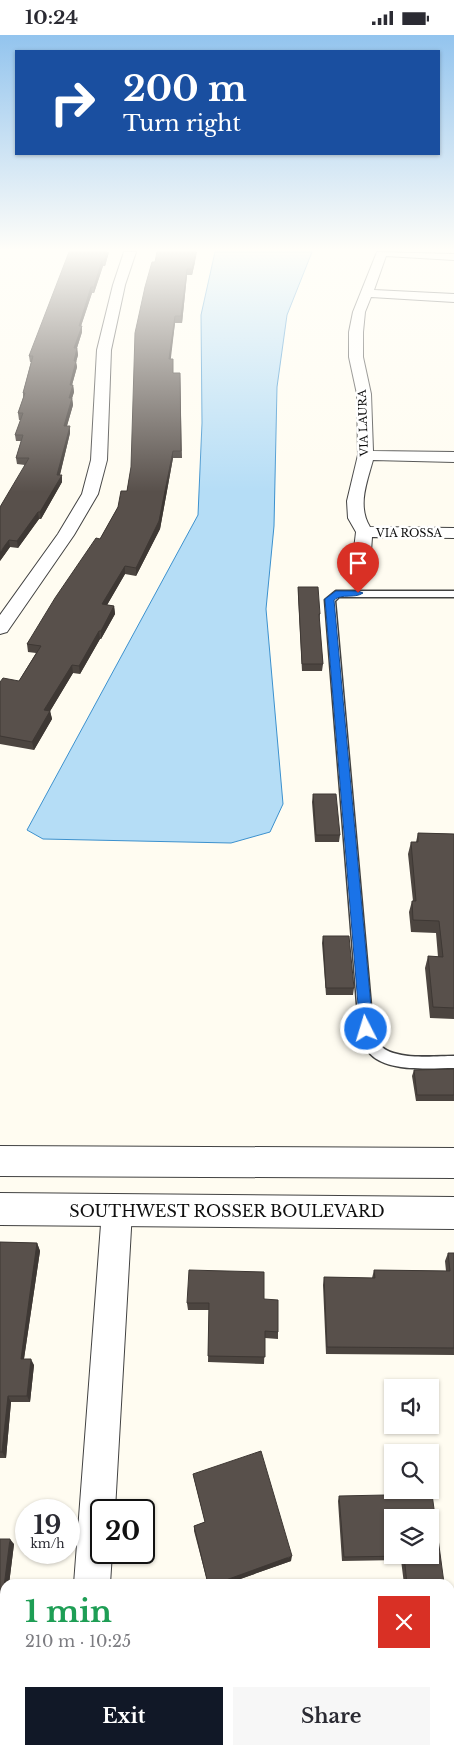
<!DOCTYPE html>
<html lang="en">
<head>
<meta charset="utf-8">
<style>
  :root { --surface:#fff; --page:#f7f7f7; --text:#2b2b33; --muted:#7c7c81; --accent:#111827 }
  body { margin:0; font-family:"Libre Baskerville",serif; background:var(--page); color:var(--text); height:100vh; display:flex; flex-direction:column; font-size:19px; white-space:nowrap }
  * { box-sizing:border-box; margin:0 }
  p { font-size:16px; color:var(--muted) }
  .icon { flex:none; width:28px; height:28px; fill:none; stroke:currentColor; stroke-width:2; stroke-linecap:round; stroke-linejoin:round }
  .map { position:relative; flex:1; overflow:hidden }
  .drawer { position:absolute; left:0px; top:1544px; width:455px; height:176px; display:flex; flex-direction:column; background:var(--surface); border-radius:15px 15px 0 0; box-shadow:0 1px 4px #0004 }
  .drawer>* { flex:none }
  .top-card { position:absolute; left:15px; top:15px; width:425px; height:105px; border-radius:0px; box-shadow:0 1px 4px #0004; background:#1a4fa0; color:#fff; overflow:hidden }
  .controls { position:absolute; left:384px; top:1344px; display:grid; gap:10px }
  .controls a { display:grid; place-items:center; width:55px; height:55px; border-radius:0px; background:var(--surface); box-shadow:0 1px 4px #0004; font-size:25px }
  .speed { position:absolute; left:15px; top:1464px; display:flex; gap:10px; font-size:25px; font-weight:700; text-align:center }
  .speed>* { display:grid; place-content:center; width:65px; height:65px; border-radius:50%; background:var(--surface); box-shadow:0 1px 4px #0004; line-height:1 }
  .speed small { font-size:12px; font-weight:400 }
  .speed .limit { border:2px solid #111; border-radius:8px; background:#fff; color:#111 }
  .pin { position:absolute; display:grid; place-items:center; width:42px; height:42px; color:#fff; margin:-51px -21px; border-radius:50% 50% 50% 0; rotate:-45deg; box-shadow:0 0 5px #0007 }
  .pin .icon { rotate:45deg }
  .me { position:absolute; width:55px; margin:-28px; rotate:355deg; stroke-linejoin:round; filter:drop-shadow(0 0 4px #0008) }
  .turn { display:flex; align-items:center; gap:18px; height:105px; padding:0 25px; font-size:22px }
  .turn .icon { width:65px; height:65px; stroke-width:2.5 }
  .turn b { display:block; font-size:35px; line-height:42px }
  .round { display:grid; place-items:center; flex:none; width:52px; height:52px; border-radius:0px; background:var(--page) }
  .head { display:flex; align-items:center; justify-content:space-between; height:85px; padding:0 25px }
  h1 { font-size:30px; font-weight:700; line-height:38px; color:#1e9e55 }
  .primary-button { display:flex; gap:10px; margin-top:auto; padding:10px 25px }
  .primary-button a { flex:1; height:58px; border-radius:0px; background:var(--accent); color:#fff; font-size:20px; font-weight:700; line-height:58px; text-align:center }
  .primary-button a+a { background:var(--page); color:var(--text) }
  .status { display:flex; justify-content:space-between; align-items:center; height:35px; padding:0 25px; background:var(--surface); direction:ltr }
  .status svg { height:14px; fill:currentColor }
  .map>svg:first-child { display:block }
  .water { fill:#b5ddf6; stroke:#3c91ce }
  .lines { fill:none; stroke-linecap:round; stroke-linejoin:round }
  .service-casing { stroke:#424242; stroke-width:3 }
  .minor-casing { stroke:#424242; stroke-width:2 }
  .tertiary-casing { stroke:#424242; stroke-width:2 }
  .service { fill:#fff; fill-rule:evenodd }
  .minor { fill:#fff; fill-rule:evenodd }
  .tertiary { fill:#fff; fill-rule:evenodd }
  .wall { fill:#4c4540 }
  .shaded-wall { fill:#3e3834 }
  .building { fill:#58504b; stroke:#3e3834; fill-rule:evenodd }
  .route { fill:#1a73e8; stroke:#114b97 }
  .labels { text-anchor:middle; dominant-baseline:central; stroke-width:5; stroke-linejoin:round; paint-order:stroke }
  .far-street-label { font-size:11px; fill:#0f0f0f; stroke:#fff }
  .near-street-label { font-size:16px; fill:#0f0f0f; stroke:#fff }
</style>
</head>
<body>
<div class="status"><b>10:24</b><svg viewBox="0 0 49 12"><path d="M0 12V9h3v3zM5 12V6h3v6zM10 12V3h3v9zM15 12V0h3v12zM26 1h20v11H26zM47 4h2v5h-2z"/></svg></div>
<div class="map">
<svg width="454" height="1719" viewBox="0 0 454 1719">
  <rect width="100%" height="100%" fill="#fffcf1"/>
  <path class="water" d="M215,217h97l-25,63 -10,72 -3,139 -8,83 17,195 -13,28 -39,11 -188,-4 -16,-9 171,-315 4,-92 -1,-108z"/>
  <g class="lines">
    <defs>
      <path id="service" d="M336,556h118v6h-115l-4,4 38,428c2,5 3,11 6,15 13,17 55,12 75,12v12c-23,0 -71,5 -86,-17 -4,-7 -6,-15 -9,-22l-34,-429z"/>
      <path id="minor" d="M124,217h12l-11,33 -14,65 -4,110 -9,34 -24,41 -67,97 -7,2v-19l58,-81 24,-40 9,-34 6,-110 16,-65z
        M377,217l77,2v6l-68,-4 -12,34 80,4v8l-83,-5 -6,15 -2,20v25l8,37 2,57 81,1v10l-81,-2c-6,22 -16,46 -3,67l84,1v10l-82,-1 -2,29 -3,4 -6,1 -6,-1 -3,-4 4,-34 -8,-14 -1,-17 11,-46 -1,-61 -8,-37v-25l4,-20z
        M117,1162l11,4 4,10 -17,299h-14v43h11l-2,31h-36l28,-373 4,-10z
        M450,1660h4v40h-4z
        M61,1715h40v4h-40z"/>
      <path id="tertiary" d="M0,1111l454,2v30l-454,-2z
        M0,1158l454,4v32l-454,-4z"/>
    </defs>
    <use href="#service" class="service-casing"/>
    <use href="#minor" class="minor-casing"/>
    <use href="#tertiary" class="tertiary-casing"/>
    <use href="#service" class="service"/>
    <use href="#minor" class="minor"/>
    <use href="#tertiary" class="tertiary"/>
  </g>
  <path class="wall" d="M109,217l-4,14h-2l-9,27h-2l-11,33 1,6 -5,16 1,7 -2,7 1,5 -5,18h1l1,7 -2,6 1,7 -6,21 3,7 -10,42 2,7 -21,37h-2l-21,29 -8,-1 -10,14 25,-96 -8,-1 -1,-6 5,-17h-5l-1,-6 6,-15h-2l-1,-7 5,-15v-5l8,-31h-1l-1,-6z
    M195,227l-3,13h-5l-5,48h-7l-5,36 3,14h7l2,85h-9l-13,71 -24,47 -11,-2 -18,31 7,1 1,8 -14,25h-1l-20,35 -7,-1 -23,38 2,8 -18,31 -34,-6v-62l19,-1 17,-28 -8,-1 -1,-8 73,-105 27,-48 4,-24 14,-180z
    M298,552l22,27 -1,7 4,43 -1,7h-20l-4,-77z
    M313,759l27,41 -1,7h-24l-3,-40z
    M418,798l36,1v185l-24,-1 -5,-50 3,-12 10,1 -2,-24 -25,-1 -2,-20 3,-11h1l-5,-47 3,-12h5z
    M323,901l31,52 -1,7h-27l-4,-52z
    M454,1034v32h-38l-4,-25 2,-6z
    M0,1207l37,1 3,8 -16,108 10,6 -4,37h-19l-5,56h-6z
    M448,1218h6v102l-128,-1 -3,-69 1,-8 48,1 2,-8 72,1 -1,-10z
    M264,1264l14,33v7l-13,-1 -1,26 -56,-2 1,-52h-21l-1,-7z
    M193,1439l98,87 -65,23h-18l-14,-53v-5l11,-4 -11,-43z
    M339,1461l105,88h-40l-3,-24 -59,1 -4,-60z
    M0,1504l14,5 -5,40h-4v23h-5z"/>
  <path class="shaded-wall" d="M107,217h2l-4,14v-6z
    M196,217h1l-2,10 -3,13v-6z
    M102,225l1,6 -9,27v-6z
    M187,234v6l-5,48 -1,-7z
    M91,252l1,6 -13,39v-6z
    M175,281v7l-5,43 -1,-7z
    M82,291v6l-7,22 -1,-6z
    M77,313l1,7 -2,7 1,5 -7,25v-7l4,-24z
    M73,350l1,7 -4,13 -1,-7z
    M72,363l1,7 -8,27 -1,-6z
    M70,391v7l-12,49 -1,-7z
    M173,416v7l-13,71 -24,47v-8z
    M62,440v7l-21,37 -1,-7z
    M38,477l1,7 -21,29 -1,-7z
    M9,505l1,7 -10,14v-9z
    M125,531v8l-22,38 -1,-8z
    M114,571l1,8 -14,25v-8z
    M99,596l1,8 -20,35 -1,-8z
    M72,630l1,8 -27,45 -2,-8z
    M50,676l2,8 -18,31 -2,-8z
    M37,1208l3,8 -17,114 -2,-6z
    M31,1324l3,6 -4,37 -3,-6z
    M8,1361l3,6 -5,56 -4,-6z
    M10,1504l4,5 -5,40h-4v22l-3,-3z
    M292,1521l-1,5 -65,23h-11z"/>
  <path class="building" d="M69,217h38l-2,8h-3l-8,27h-3l-12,39h3l-8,22h3l-3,13h2l-6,24h3l-4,13h3l-8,28h6l-13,49h5l-22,37h-2l-21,29 -8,-1 -9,12v-45l29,-49h-13l7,-23h-8l8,-22h-5l7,-20h-2l10,-37h-4z
    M157,217h39l-4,17h-5l-6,47h-6l-6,43h4v14h7l1,78h-8l-14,70 -23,47 -11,-2 -23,38 12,2 -13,25h-2l-20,35 -7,-1 -28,45 6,1 -18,31 -32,-6v-54l3,-4 16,3 22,-35 -14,-2 28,-46 41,-60 4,1 18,-32 3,-16h6l4,-24 4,-134 10,-46 7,-25h3z
    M298,552h20l2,27h-1l4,50h-21z
    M313,759h23l4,41h-24z
    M418,798l36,1v174l-21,-1 -5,-51 15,1 -4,-36 -26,-1 -1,-19h4l-5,-59h7z
    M323,901h26l5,52h-28z
    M454,1034v26h-37l-3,-25z
    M0,1207l37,1 -16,116h10l-4,37h-19l-6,56h-2z
    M448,1218h6v95l-127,-1 -3,-70 51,1 -1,-8 76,1z
    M189,1235l75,2v27l14,1v32l-13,-1v26l-57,-1 1,-53h-22z
    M261,1416l31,105 -77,28h-7l-14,-58 11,-4 -12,-48z
    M432,1459l12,89 -37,1 -3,-28 -60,1 -5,-61zM392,1482h38v38h-38z
    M0,1504h10l-8,64h-2z"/>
  <linearGradient id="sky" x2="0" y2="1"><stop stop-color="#93c4ee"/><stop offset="0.47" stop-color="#fffef9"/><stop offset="1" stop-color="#fffef9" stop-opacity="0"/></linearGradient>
  <rect width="454" height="457" fill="url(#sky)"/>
  <path class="route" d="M336,556h22l5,2c-9,6 -21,0 -29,7l39,429 -2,4 -5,1 -4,-1 -2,-4 -35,-430z"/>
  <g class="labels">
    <g class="far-street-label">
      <text transform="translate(363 388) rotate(-92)">VIA LAURA</text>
      <text x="409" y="498">VIA ROSSA</text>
    </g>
    <g class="near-street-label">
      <text x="227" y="1176">SOUTHWEST ROSSER BOULEVARD</text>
    </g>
  </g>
</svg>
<div class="controls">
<a><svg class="icon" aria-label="sound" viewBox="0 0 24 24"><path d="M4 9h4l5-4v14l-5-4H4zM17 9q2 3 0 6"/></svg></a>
<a><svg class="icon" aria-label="search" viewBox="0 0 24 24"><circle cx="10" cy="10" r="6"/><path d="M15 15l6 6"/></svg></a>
<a><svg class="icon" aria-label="layers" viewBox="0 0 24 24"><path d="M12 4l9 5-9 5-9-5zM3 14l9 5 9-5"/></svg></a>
</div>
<div class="speed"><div>19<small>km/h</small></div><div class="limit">20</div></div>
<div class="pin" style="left:358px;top:558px;background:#d93025"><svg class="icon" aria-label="arrive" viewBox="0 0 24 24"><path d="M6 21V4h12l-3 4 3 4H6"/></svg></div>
<svg class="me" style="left:366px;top:994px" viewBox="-20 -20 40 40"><circle r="17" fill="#1a73e8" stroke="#fff" stroke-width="3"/><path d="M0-11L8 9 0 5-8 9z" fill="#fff"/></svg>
<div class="top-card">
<div class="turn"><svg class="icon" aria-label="right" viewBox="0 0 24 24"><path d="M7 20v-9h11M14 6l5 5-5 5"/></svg><div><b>200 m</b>Turn right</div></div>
</div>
<section class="drawer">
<div class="head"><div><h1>1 min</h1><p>210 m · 10:25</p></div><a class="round" style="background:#d93025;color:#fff"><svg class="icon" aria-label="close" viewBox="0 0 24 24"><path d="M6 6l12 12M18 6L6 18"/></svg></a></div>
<div class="primary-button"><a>Exit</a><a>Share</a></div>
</section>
</div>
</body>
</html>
